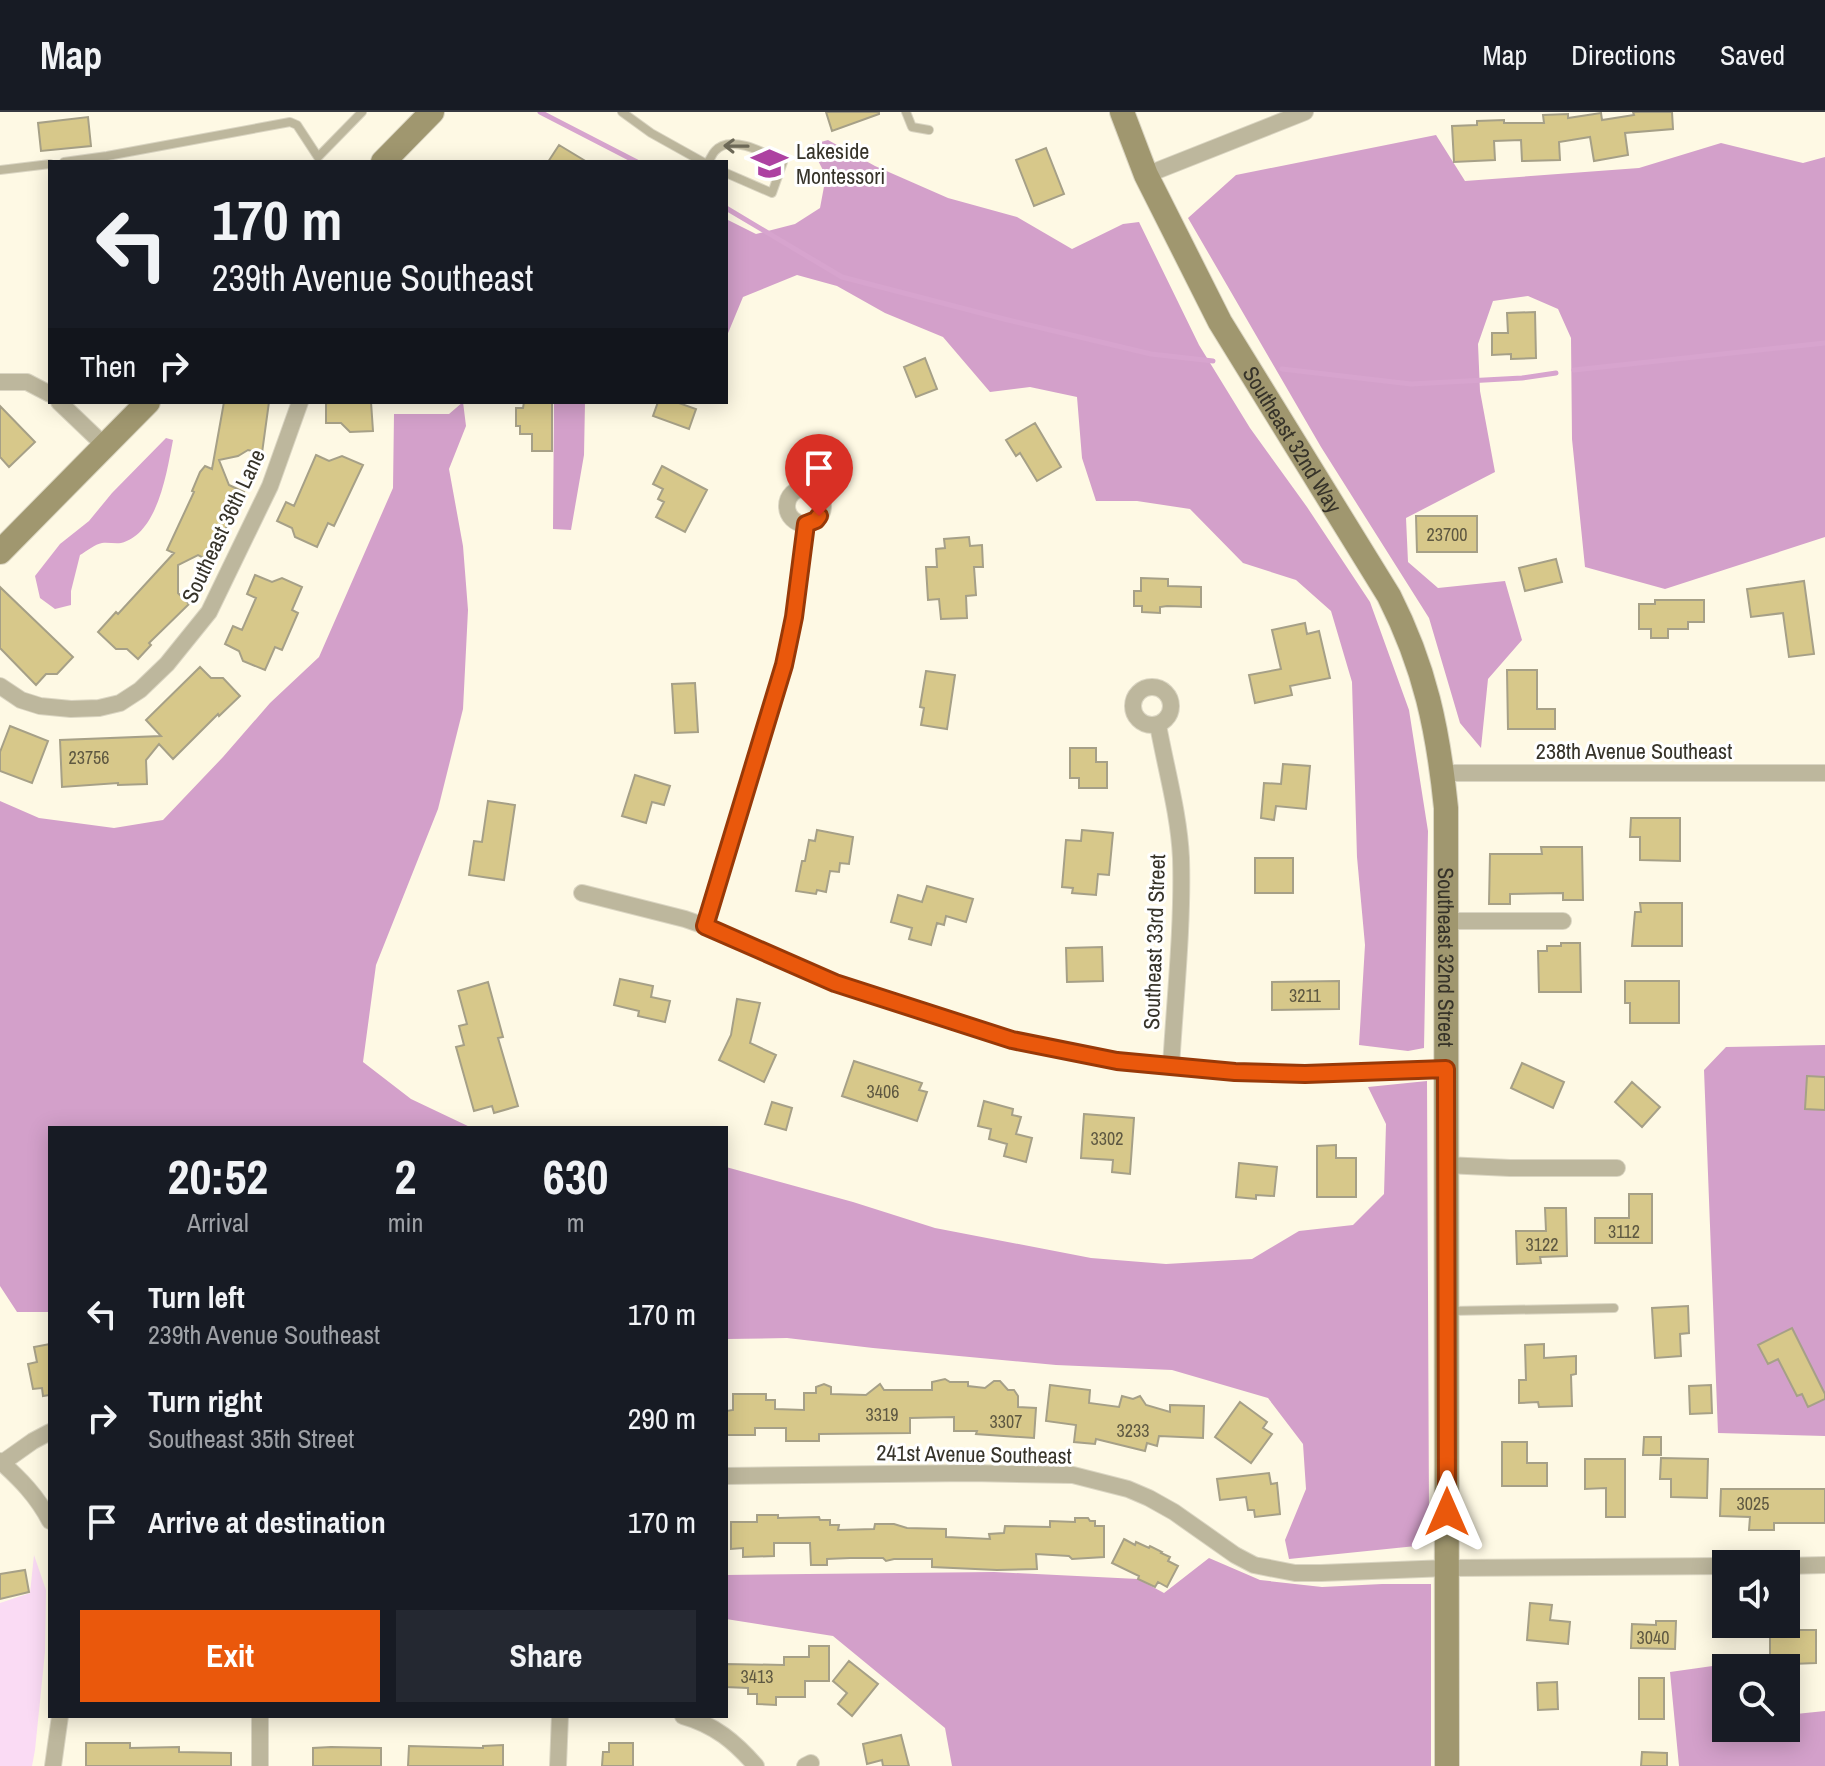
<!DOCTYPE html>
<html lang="en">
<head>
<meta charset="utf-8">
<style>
  :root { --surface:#171b24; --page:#242831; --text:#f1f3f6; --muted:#9ea1a6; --line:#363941; --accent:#ea580c }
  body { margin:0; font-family:"Archivo Narrow",sans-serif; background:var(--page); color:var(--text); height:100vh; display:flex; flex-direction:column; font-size:30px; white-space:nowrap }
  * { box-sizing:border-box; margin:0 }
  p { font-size:26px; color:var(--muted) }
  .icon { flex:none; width:44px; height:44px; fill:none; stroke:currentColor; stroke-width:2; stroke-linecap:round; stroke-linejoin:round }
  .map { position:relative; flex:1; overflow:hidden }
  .details { position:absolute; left:48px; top:1014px; width:680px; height:592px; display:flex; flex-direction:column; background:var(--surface); border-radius:0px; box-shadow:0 4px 20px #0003 }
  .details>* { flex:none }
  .banner { position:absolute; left:48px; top:48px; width:680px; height:244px; border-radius:0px; box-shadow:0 4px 20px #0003; background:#171b24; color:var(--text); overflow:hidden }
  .buttons { position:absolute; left:1712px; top:1438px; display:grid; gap:16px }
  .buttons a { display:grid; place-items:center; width:88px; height:88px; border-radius:0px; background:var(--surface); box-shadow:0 4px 20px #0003; font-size:40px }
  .pin { position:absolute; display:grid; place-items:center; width:68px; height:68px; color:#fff; margin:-82px -34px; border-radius:50% 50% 50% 0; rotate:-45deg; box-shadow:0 0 8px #0007 }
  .pin .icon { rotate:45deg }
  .me { position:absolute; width:88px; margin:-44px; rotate:0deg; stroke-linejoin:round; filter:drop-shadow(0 0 6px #0008) }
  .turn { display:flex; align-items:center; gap:28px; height:168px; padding:0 32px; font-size:36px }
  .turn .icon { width:104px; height:104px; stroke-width:2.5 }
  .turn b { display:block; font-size:56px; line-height:68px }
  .then { display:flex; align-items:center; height:76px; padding:0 32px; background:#0003; gap:16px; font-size:30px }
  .eta { display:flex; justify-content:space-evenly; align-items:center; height:136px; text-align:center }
  .eta b { font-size:48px; font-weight:700; line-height:56px }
  .cta { display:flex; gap:16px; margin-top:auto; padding:16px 32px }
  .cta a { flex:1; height:92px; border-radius:0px; background:var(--accent); color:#fff; font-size:32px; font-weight:700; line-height:92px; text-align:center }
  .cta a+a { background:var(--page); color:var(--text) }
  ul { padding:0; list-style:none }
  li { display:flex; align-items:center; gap:24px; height:104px; padding:0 32px }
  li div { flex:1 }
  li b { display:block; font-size:30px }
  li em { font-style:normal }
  header { display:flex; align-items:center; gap:48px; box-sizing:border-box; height:112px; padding:0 40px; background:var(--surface); border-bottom:2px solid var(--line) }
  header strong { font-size:38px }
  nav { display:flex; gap:44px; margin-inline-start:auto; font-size:28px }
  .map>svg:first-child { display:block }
  .green { fill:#fadbf4 }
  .forest { fill:#d3a0ca }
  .water { fill:#d7a4ce }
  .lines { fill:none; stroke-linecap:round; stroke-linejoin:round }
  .stream { stroke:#d7a4ce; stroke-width:5 }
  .building { fill:#d7c88a; stroke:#a6a087; stroke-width:2 }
  .lane-casing { stroke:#dad5c2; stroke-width:10 }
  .street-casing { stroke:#dad5c2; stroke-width:18 }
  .secondary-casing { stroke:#dad5c2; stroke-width:26 }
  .lane { stroke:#bdb79d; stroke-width:8 }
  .street { stroke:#bdb79d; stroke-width:16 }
  .secondary { stroke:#a0976f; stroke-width:24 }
  .oneway { stroke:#6c6857 }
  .route-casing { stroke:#983908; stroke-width:20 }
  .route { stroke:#ea580c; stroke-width:14 }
  .labels { text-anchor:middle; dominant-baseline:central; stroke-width:6; stroke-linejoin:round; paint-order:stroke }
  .number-label { font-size:18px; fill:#5e5841 }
  .poi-label { font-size:22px; fill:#363329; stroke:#fff; text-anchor:start }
  .street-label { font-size:22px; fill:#363329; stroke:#fff }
</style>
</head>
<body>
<header>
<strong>Map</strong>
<nav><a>Map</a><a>Directions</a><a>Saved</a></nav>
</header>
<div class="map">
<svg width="1825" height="1654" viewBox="0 0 1825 1654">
  <rect width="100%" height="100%" fill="#fef9e4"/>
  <path class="green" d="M34,1443l12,35 -1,62 -10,98 -3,16h-32v-163l30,-10z"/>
  <path class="forest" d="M1436,23l29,46 174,-13 82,-25 82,20 22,-6v380l-160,52 -80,-22 -13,-128 -1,-101 -13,-29 -30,-13 -35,5 -15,43 2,47 15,81 -89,46 2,44 30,26 67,-7 17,59 -34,39 -7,69 -21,-25 -31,-105 -108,-171 -133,-229 48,-43z
    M828,28l47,26 73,32 69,19 55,32 51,-25 16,-2 60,123 51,83 57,79 63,95 39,108 19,121 -4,217 -16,3 -49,-6 6,-100 -8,-88 -5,-175 -21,-71 -35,-31 -53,-17 -53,-54 -53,-8h-41l-14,-43 -5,-61 -47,-10 -40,5 -47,-55 -58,-24 -48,-27 -40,-11 -54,22 -17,41v-119l30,15 39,-10 25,-16 6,-32 -16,-31z
    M463,290l3,24 -17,43 14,77 5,64 -5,99 -25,100 -62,156 -13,97 48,37 61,29h-422v184h-33l-17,-26v-485l39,17 75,10 49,-8 60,-63 47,-54 49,-46 74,-169 1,-74h55z
    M554,290h31l-1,53 -13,75 -18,-1z
    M1825,933v391l-107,-3 -14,-363 22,-23z
    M1427,969l2,429 -13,36 -127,13 -4,-19 21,-51 -3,-45 -35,-46 -96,-28 -116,-5 -183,-17 -86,-10 -61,1v-172l127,35 82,26 156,30 75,6 86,-5 47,-28 54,-6 31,-31 2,-70 -18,-37z
    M1209,1446l51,22 62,7 60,-3h49v182h-479l-7,-38 -112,-92 -107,-17v-44l268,-3 144,7 26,14z
    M1741,1550l2,6h-17v60h60v-13l39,-4v55h-146l-9,-94z"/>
  <path class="water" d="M166,326l7,2c-6,31 -15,94 -52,103 -6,1 -13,-1 -19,0 -7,1 -15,8 -22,12l-9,36v14l-16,4 -15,-11 -5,-22 25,-32 29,-23 23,-28z"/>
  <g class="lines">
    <path class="stream" d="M540,0l97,50
      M726,96l116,69 162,42 147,35 62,7
      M1282,257l129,15 111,-6 34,-5
      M1574,258l251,-27"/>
  </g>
  <path class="building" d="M826,0h53v2l-47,17z
    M1633,0h39l1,17 -48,4 3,22 -34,6 -4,-24 -31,5 1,18 -38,1 -1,-21 -27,1 1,19 -41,2 -2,-36 25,-1v-4l27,-1v3h40l-1,-8 25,-1v4l33,-5 1,7 32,-5z
    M88,5l3,29 -50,5 -3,-28z
    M559,33l28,17h-39z
    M1046,36l18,46 -30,12 -18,-46z
    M1535,200l1,46 -25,1v-5l-19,1v-22h16l-1,-20z
    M925,246l12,31 -21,8 -12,-30z
    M224,290h45l-7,51 -14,-3 -10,6 -19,4 10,25 15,7 -25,50 2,1 -9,19 -14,-7 -20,10v28l11,11 -40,39 2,2 -13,14 -11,-10h-11l-18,-17 18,-20 2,2 56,-61 -7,-3 27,-58 -2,-1 8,-19 5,-6 7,3z
    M328,290h43l2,29 -23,1 -9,-9h-15v-19z
    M524,290h28v49h-20v-17h-12v-8h-4v-18h7z
    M658,290h18l20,7 -7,20 -36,-13z
    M0,294l35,36 -26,25 -9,-10z
    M1035,311l26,44 -24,14 -17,-28 -4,3 -10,-16z
    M316,343l13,6 13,-5 21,9 -29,61 -6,-3 -11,24 -22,-10 -3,-9 -15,-7 9,-19 8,4z
    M662,354l45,24 -22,42 -29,-15 8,-15 -6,-3 5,-10 -10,-5z
    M1416,404h61v36h-60z
    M969,425l1,9 12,-1 1,22h-9l2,28 -10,1 1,22 -26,1 -2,-20 -11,1 -2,-33h11l-1,-18 9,-1 -1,-9z
    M1556,447l6,23 -37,9 -6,-23z
    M255,463l17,7 10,-4 20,9 -10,23 6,3 -16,37 -7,-3 -10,23 -22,-9 -4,-10 -14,-7 8,-18 9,4 14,-32 -9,-4z
    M1141,466l27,1v7l33,1v20l-34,-1 -7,1v6l-18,-1v-6h-8v-15h7z
    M1804,469l10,73 -25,3 -6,-44 -32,4 -4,-28z
    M0,475l73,70 -16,17h-11l-10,11 -36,-37z
    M1655,488h49v22h-16v7h-20v9h-17v-9h-12v-25h16z
    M1305,511l2,11 12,-3 11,47 -40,8 2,9 -37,8 -6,-28 32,-6 -9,-39z
    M200,555l11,11h12l17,18 -21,20 -1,-2 -45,45 -14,-15 -13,16 1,24 -29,1v-2l-56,4 -2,-47 101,-4 -15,-16z
    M1507,558h30v39h18v20h-47z
    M926,559l29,4 -8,54 -26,-4 3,-17 -4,-1z
    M695,571l3,49 -23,1 -3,-49z
    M10,614l38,15 -16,42 -32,-12v-19z
    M1070,636h26v14h11v26h-28v-10h-9z
    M1283,652l27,2 -4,43 -30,-3 -2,14 -13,-2 3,-35 17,1z
    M635,663l35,11 -6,19 -12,-3 -6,21 -24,-7z
    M488,689l27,4 -11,75 -35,-5 5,-34 8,1z
    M1631,706h49v43l-40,-1v-23h-10z
    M817,718l36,7 -4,27 -9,-1 -1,9 -9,-1 -4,21 -9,-2 -1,4 -20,-3 6,-30h3l4,-21 6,1z
    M1082,718l31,3 -4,42 -11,-1 -2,21 -24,-2 1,-5 -11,-1 4,-47 15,1z
    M1541,735h41l1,53h-20v-7l-53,1v10h-21l1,-50h52z
    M1255,746h38v35h-38z
    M927,774l46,13 -7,23 -20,-6 -2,9 -7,-2 -6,22 -22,-6 3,-11 -21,-6 7,-27 24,7z
    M1640,791h42v43h-50l3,-34h6z
    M1561,831h19l1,49h-42l-1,-41h9v-5h14z
    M1102,835l1,34 -36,1 -1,-34z
    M620,867l33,7 -2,11 19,4 -5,21 -27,-6 1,-5 -25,-6z
    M1339,869v28l-67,1v-28z
    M1625,869h54v42h-49v-20h-5z
    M488,870l15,55 -5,1 20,68 -24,7 -2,-7 -18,5 -18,-64 8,-2 -5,-19 8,-2 -9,-33z
    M737,887l23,4 -10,40 26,12 -12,27 -45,-22 12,-25z
    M854,949l68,22 -3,7 8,2 -10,29 -75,-25z
    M1522,951l42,19 -11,26 -42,-20z
    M1807,964l18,1v33l-20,-1z
    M1632,970l28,25 -18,20 -27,-25z
    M984,989l29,8 -1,6 9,2 -5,17 16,4 -6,24 -22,-6 3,-12 -18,-5 2,-10 -13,-3z
    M772,990l20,6 -6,22 -21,-6z
    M1084,1002l50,4 -4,56 -18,-2 1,-12 -32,-2z
    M1336,1033v13h20v39h-39v-51z
    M1239,1051l38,4 -3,29 -18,-1v4l-20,-2z
    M1629,1082h23v49h-57v-25h34z
    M1545,1096h21l1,48 -27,1 1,6 -24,1 -1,-33h30z
    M1688,1194l1,27 -9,1 1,22 -26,2 -3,-50z
    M1792,1216l33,66v5l-17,8 -6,-13 -5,2 -19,-37 -10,5 -10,-19z
    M50,1232v51l-7,1 -1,-8 -9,1 -5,-25 9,-2 -3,-15z
    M1544,1232v14l32,-2v18l-5,1 1,31 -33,1 -1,-5 -19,1v-23h7l-1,-35z
    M945,1267l5,3h18v4l17,2 9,-7h6l8,9h6l4,6v11l18,1 -2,30 -58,-4 1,-3h-23v-14l-44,1v15l-91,1v7h-33v-13h-31v7h-29v-24l7,-1v-16h33v6h9v9l29,1v-17h12v-6l8,-3 7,3v7l35,1 14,-11 4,6h48v-8z
    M1050,1273l40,5 -1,13 30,4 3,-11 11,3 7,-3 6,9 24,7v-7l34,1 -1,32 -44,-2 -2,10 -10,-3 -2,8 -49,-12 -1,5 -21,-2 2,-17 -30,-4z
    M1711,1273l1,28 -22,1 -1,-28z
    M1240,1290l27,20 -4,6 9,6 -21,29 -36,-26z
    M1644,1325h17v18h-18z
    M1502,1330h25v21h20v23h-45z
    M1661,1346l47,1 -1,39 -36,-1v-18h-11z
    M1585,1347h40v58h-19v-29l-21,1z
    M1269,1361l2,11 6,-1 3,31 -25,3 -1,-7h-6l-2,-13 -26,3 -3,-21z
    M1721,1377h104v34h-51v7h-25l1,-13 -30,-1z
    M757,1403h21v3l41,-1 1,3h10v5h9l-1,5 36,-1 1,-5h19l13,4 39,1v8l44,2 -1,-5 15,-1 1,-7 45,1v-6l25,1v-4h13l2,3h5v5h9v31l-32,2 -3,-3 -33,-2 1,15 -40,1 -65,-3v-8h-38l-8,2 -3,-3h-33l-23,1v6h-16l-1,-22h-36v13l-31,1v-9l-12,1v-27h26z
    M1124,1427l11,6 1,-3 13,6 1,-2 12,6 -1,1 9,4 -2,4 10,5 -11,21 -9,-5 -3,5 -17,-8 1,-3 -27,-13z
    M25,1458l4,22 -29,7v-25z
    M1530,1491l22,2 -2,15 20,2 -2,22 -41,-4z
    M1656,1509h20l-1,28 -44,-1 1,-24 24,1z
    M1770,1512h25v6h21v33l-24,1v-8l-22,1z
    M809,1534h20v35h-24v16h-29v8l-19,-1v-10h-9v-6l-22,-1v-23l58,1v-8h25z
    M849,1549l29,23 -26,32 -14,-12 9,-11 -14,-12z
    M1639,1566h25v41h-25z
    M1557,1570l1,27 -20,1 -1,-27z
    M901,1623l8,31h-26l-1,-6 -15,4 -4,-20z
    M86,1631h44v5l49,-1v5l52,1v13h-145z
    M609,1631h24v23h-31l1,-14h6z
    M503,1633v21h-95l1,-20 74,2v-2z
    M331,1635l50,1v18h-68v-18z
    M1642,1640l25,1v13h-26z"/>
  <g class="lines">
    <defs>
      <path id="lane" d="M622,0l29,21 52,29
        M906,0l6,15 17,3
        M64,50l43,-6 183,-34 7,3 21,32 44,-45
        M708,50c3,-4 4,-8 7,-11 15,-18 52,3 68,11l-11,31 -46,-20
        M0,58l50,-6
        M1451,1199l163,-3"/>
      <path id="street" d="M1146,63l159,-63
        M0,270h27l23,12
        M59,290l46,44
        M787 394a18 18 0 1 1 36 0a18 18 0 1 1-36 0Z
        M0,574l21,14 19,6 31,3 28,-1 21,-5 20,-13 27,-26 42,-52 61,-126 30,-84
        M1133 594a19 19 0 1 1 38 0a19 19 0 1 1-38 0Z
        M1158,613c8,44 21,89 23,133 2,69 -6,140 -10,209
        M1443,661h382
        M582,781l103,26 20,7 130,57 177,57 105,21 118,11 70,2 141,-5
        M1446,809h117
        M705,814l79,-261 10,-48 12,-93
        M1446,1053l64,3h107
        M0,1349c20,18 37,35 50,60
        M2,1351l31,-22 17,-9
        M726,1364l244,-3 103,2 55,14 21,9 25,14 61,43 19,10 41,8h26l126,-5 279,-2
        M1786,1454l39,-1
        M260,1604v50
        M683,1604c32,9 52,26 73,50
        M53,1654l7,-50
        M558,1654l2,-50
        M805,1654l6,-3"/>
      <g id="secondary">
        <path id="s1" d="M1122,0l24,63 74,147 169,274c36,71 49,133 57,212l1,958"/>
        <path d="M383,50l49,-50"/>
        <path d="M0,440l148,-150"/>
      </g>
    </defs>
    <use href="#lane" class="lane-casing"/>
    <use href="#street" class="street-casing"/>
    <use href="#secondary" class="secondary-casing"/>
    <use href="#lane" class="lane"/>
    <use href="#street" class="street"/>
    <use href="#secondary" class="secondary"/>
  </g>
  <defs><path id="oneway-shaft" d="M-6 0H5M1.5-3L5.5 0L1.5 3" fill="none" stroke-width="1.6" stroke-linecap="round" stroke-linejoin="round" transform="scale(2)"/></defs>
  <use class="oneway" href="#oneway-shaft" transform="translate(736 34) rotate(-179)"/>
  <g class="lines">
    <defs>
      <path id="route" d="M819,404l-3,4 -10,4 -12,93 -10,48 -79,261 130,57 177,57 105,21 118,11 70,2 141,-5 1,443"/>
    </defs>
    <use href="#route" class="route-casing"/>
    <use href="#route" class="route"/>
  </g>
  <defs>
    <symbol id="school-bare" viewBox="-9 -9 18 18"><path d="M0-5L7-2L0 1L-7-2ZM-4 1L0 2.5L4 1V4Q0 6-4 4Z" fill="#ad41a1" stroke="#fff" stroke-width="2.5" paint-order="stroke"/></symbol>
  </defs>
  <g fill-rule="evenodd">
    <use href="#school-bare" x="744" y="26" width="51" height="51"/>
  </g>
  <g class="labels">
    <g class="number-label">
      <text x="1447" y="422">23700</text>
      <text x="89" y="645">23756</text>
      <text x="1305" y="883">3211</text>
      <text x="883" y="979">3406</text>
      <text x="1107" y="1026">3302</text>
      <text x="1624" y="1119">3112</text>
      <text x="1542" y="1132">3122</text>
      <text x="882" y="1302">3319</text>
      <text x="1006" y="1309">3307</text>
      <text x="1133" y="1318">3233</text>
      <text x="1753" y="1391">3025</text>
      <text x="1653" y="1525">3040</text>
      <text x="757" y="1564">3413</text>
    </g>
    <g class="poi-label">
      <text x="796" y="39">Lakeside<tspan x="796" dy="25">Montessori</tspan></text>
    </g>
    <g class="street-label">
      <text stroke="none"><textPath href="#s1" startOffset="370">Southeast 32nd Way</textPath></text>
      <text transform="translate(223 414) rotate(-65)">Southeast 36th Lane</text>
      <text x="1634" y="639">238th Avenue Southeast</text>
      <text transform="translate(1154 830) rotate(-88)">Southeast 33rd Street</text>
      <text stroke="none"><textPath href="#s1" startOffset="924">Southeast 32nd Street</textPath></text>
      <text transform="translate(974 1342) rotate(1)">241st Avenue Southeast</text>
    </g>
  </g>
</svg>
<div class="buttons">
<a><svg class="icon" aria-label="sound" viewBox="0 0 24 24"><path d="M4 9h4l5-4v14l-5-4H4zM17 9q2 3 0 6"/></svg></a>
<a><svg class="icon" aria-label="search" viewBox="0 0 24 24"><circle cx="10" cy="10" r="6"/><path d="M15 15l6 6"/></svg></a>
</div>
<div class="pin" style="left:819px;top:404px;background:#d93025"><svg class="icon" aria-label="arrive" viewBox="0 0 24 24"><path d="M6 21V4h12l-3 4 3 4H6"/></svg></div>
<svg class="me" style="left:1447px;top:1400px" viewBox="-20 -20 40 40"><path d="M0-17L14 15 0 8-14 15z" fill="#ea580c" stroke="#fff" stroke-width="4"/></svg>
<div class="banner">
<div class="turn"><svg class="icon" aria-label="left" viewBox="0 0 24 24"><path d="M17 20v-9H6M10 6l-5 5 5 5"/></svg><div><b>170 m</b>239th Avenue Southeast</div></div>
<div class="then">Then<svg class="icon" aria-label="right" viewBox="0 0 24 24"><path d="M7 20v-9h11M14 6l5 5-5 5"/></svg></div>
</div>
<section class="details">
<div class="eta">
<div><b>20:52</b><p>Arrival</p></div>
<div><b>2</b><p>min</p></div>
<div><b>630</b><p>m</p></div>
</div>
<ul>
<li><svg class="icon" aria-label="left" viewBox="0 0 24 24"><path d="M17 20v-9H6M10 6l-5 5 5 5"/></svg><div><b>Turn left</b><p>239th Avenue Southeast</p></div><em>170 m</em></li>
<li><svg class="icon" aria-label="right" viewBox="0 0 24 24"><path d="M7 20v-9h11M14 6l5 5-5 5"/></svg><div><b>Turn right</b><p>Southeast 35th Street</p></div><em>290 m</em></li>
<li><svg class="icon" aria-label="arrive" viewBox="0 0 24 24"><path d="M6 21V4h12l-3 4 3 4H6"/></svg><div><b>Arrive at destination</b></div><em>170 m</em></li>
</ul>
<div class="cta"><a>Exit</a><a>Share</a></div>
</section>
</div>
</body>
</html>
